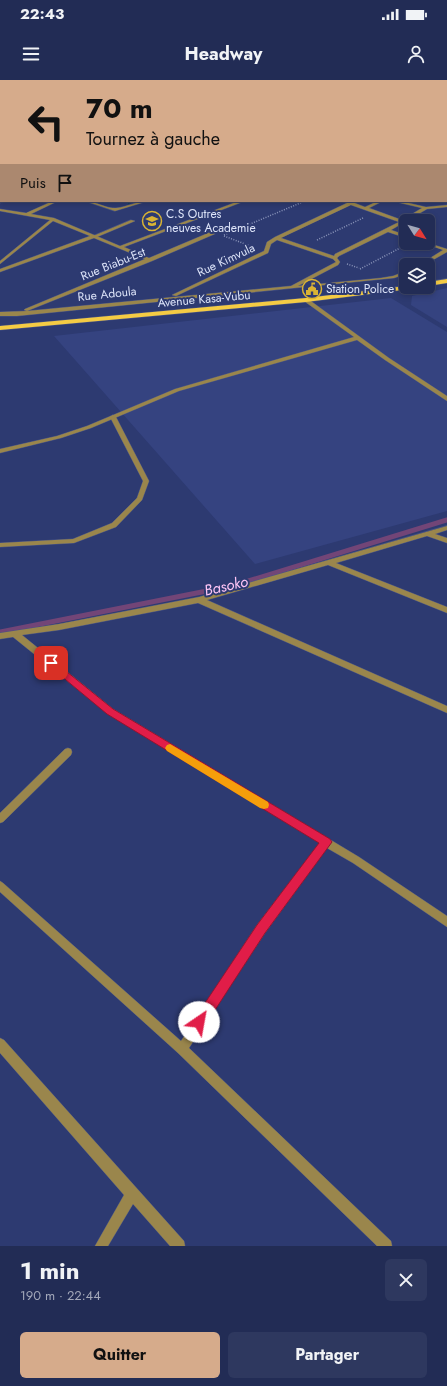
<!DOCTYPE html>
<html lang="fr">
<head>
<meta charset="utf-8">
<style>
  :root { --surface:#222c55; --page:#2e385f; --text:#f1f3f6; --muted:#a2a7b9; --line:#3f486c; --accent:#d6ab8b }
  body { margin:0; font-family:Jost,sans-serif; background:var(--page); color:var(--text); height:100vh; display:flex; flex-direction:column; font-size:15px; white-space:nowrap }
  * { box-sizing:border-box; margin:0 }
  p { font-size:13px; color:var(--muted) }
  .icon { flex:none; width:22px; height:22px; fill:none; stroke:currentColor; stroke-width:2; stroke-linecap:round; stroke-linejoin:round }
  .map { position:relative; height:1166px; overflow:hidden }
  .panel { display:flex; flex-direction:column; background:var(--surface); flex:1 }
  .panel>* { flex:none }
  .guide { position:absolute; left:0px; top:0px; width:447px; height:122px; box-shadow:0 2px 6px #0003,0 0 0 1px var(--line); background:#d6ab8b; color:#111; overflow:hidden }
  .needle { width:26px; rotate:127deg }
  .buttons { position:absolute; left:399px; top:134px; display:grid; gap:8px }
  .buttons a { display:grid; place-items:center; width:36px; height:36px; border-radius:6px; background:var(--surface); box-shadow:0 2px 6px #0003,0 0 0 1px var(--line); font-size:20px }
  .pin { position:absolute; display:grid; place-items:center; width:34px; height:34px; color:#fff; margin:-17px; border-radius:8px; box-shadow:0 2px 6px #0006 }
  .me { position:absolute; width:44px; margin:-22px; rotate:33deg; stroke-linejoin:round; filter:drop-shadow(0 0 3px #0008) }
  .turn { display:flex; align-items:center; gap:14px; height:84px; padding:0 20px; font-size:18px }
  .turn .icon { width:52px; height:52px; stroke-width:2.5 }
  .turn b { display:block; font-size:28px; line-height:34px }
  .then { display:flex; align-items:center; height:38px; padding:0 20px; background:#0003; gap:8px; font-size:15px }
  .round { display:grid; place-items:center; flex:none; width:42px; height:42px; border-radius:6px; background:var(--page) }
  .head { display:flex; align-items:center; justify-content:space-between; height:68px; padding:0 20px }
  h1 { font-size:24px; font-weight:700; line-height:30px }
  .action { display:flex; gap:8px; margin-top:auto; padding:8px 20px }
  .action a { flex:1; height:46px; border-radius:6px; background:var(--accent); color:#111; font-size:16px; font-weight:700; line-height:46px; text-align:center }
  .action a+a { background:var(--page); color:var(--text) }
  .status { display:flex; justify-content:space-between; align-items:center; height:28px; padding:0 20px; background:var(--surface); direction:ltr }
  .status svg { height:11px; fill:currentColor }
  header { display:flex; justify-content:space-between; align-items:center; height:52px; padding:0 20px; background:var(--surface); font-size:18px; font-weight:700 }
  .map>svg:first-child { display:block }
  .built { fill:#354380 }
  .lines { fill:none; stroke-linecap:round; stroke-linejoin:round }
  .stream { stroke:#724577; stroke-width:5 }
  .service-casing { stroke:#495587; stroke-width:1 }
  .minor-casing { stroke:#495587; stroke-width:1 }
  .tertiary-casing { stroke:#495587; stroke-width:1 }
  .primary-casing { stroke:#495587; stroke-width:1 }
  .path { stroke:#8b95ba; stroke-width:1.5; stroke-dasharray:1 1.5; stroke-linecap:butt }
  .service { fill:#9a864c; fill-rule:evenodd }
  .minor { fill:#9a864c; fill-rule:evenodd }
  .tertiary { fill:#9a864c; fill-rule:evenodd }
  .primary { fill:#f4cb44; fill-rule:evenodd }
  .wall { fill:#1f4872 }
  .shaded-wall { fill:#193b5d }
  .route { fill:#e11d48; stroke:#92132f }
  .slow { fill:#f59e0b }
  .labels { text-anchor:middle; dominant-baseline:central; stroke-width:4; stroke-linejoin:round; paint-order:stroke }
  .far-poi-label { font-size:12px; fill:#dde4f9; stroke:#2d3a71; text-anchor:start }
  .far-street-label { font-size:12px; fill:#dde4f9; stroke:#2d3a71 }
  .water-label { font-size:15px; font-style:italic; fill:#fec5f6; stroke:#2d3a71 }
</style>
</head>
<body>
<div class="status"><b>22:43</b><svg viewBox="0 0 49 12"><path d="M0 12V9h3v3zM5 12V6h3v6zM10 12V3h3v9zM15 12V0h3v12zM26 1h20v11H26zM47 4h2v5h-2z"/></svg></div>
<header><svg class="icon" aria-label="menu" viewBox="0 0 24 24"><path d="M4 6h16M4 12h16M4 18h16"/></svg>Headway<svg class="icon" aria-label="person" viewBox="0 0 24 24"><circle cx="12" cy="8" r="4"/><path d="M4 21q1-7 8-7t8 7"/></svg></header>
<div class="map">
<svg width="447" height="1166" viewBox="0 0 447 1166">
  <rect width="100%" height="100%" fill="#2d3a71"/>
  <path class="built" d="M447,208v39l-36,-22 1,-9z
    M391,218l56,34v179l-192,53 -201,-228z"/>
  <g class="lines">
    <path class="stream" d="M0,552l232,-46 215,-66"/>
    <defs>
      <path id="service" d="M290,0h4l-5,1z
        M446,52h1v2h-1z
        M131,140l4,1 -38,16 -4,-1z
        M113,335l3,2 33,64 -7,19 -26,27 -42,16 -74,4v-4l73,-4 39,-16 25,-25 6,-17 -33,-64z"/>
      <path id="minor" d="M435,0h6l-8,1z
        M0,6h1v2h-1z
        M446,6h1v3h-1z
        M0,33h1l-1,3z
        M0,57h1v3h-1z
        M0,120l4,1 -4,2z
        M53,121h5l-27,13 23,4 66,28 119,-45h6l-121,46 25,11 64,-27h4v2l-65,28 -125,50 264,-25 45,-24 -3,-3 -56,-19 -6,4 -3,9 -92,43 -4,-1 92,-44 3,-9 8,-5 72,-34 -1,-2 6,1 13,5 13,-6h5l-14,7 33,12 20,-12 -30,-7h8l26,6 21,-2v2l-20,2 -36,21 15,5v3l-18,-6 -49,24 -2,2 3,4 -2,3 -40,21 83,-8 12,-2 13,-5v3l-12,4 -377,38h-17v-4l27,-1 -3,-1 1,-1 120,-50 -51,-21 -94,34v-3l90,-33 -37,-15 -53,43v-3l50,-41 -50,-9v-2l26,4zM351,125l48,17 -64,32 -1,2 -53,-18z
        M85,121c10,0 22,8 31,7 11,-1 21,-7 32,-7l-33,10z
        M423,163h5l19,6v3l-23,13h-5l24,-15z
        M304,219h4l81,59 58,38v5l-62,-41 -28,-20 -178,51 -88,37 -30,10 -61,15v-4l57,-13 30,-10 88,-37 179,-52 -50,-36z
        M447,446v4l-12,4 12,4v5l-20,-7 -91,27 111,44v6l-119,-48 -121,35 240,106v7l-249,-110 -139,27 -37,5 91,74 246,148 88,59v11l-94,-64 -26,-15 -62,85 -76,115 202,193 1,5h-15l-199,-193 -178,-161v-11l3,2 178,158 76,-116 63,-82 -213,-130 -94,-76 -13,2v-6l59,-9 140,-27z
        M68,668l3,1 1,3 -1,3 -68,67 -3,1v-10l65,-64z
        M0,958l4,2 180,201 1,5h-15l-37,-42 -25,42h-13l29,-51 -124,-142z"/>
      <path id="tertiary" d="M446,43h1v2h-1z"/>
      <path id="primary" d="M447,199v4l-19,3v-4z
        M406,206v1h7l-3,2 -104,13 -306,28v-4l306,-28z"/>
    </defs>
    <use href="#service" class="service-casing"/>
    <use href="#minor" class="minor-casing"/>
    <use href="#tertiary" class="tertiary-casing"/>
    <use href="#primary" class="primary-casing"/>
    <path class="path" d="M224,155l81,-34
      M224,156l29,11
      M317,160l46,-22
      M347,184l12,4
      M360,189l42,-22"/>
    <use href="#service" class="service"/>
    <use href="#minor" class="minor"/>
    <use href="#tertiary" class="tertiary"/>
    <use href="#primary" class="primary"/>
  </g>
  <path class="wall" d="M122,121h15l-9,3z"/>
  <path class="shaded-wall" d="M128,121h9l-9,3z"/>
  <path class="route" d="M51,579l62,50 217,130 2,3 -67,91 -61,94 -5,1 -4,-1 -2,-5 2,-4 62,-93 62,-82 -212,-129 -59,-49 -2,-2z"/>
  <path class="slow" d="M170,664l98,58 1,3 -1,3 -4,1 -4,-1 -93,-57 -2,-3 2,-3z"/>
  <defs>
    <symbol id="school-ring" viewBox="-11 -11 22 22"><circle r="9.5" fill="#2d3a71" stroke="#d9b334" stroke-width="1.5"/><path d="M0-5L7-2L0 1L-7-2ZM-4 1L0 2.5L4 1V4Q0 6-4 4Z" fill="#d9b334"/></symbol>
    <symbol id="civic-ring" viewBox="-11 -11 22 22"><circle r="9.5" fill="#2d3a71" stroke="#d9b334" stroke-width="1.5"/><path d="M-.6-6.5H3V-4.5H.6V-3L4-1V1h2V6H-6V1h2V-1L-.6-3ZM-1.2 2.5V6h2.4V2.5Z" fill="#d9b334"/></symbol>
  </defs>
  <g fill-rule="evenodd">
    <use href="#school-ring" x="141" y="130" width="22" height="22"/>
    <use href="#civic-ring" x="301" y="198" width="22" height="22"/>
  </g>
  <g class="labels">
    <g class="far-poi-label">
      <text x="166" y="134">C.S Outres<tspan x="166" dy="14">neuves Academie</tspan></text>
      <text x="326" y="209">Station Police</text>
    </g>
    <g class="far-street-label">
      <text transform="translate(226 180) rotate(-25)">Rue Kimvula</text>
      <text transform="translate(113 184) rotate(-22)">Rue Biabu-Est</text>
      <text transform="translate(107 214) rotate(-6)">Rue Adoula</text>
      <text transform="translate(204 219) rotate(-5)">Avenue Kasa-Vubu</text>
    </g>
    <g class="water-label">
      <text transform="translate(226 506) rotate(-13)">Basoko</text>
    </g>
  </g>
</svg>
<div class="buttons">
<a><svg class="needle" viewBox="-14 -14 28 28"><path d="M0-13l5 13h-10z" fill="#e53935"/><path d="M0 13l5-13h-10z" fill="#a2a7b9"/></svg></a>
<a><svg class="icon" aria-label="layers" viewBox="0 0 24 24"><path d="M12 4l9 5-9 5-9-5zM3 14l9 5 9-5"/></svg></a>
</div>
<div class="pin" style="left:51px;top:583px;background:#d93025"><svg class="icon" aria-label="arrive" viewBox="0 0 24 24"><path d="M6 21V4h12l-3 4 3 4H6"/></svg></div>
<svg class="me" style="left:199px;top:942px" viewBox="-20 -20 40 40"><circle r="19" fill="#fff"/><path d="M0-13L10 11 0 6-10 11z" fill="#e11d48"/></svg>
<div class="guide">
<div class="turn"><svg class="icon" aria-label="left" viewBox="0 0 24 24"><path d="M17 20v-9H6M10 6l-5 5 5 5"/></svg><div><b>70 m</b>Tournez à gauche</div></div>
<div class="then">Puis<svg class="icon" aria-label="arrive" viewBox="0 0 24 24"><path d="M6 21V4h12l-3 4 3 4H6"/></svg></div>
</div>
</div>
<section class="panel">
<div class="head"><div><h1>1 min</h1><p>190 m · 22:44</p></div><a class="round"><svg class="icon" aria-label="close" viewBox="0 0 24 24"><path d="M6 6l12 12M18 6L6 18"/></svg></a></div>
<div class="action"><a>Quitter</a><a>Partager</a></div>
</section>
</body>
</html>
